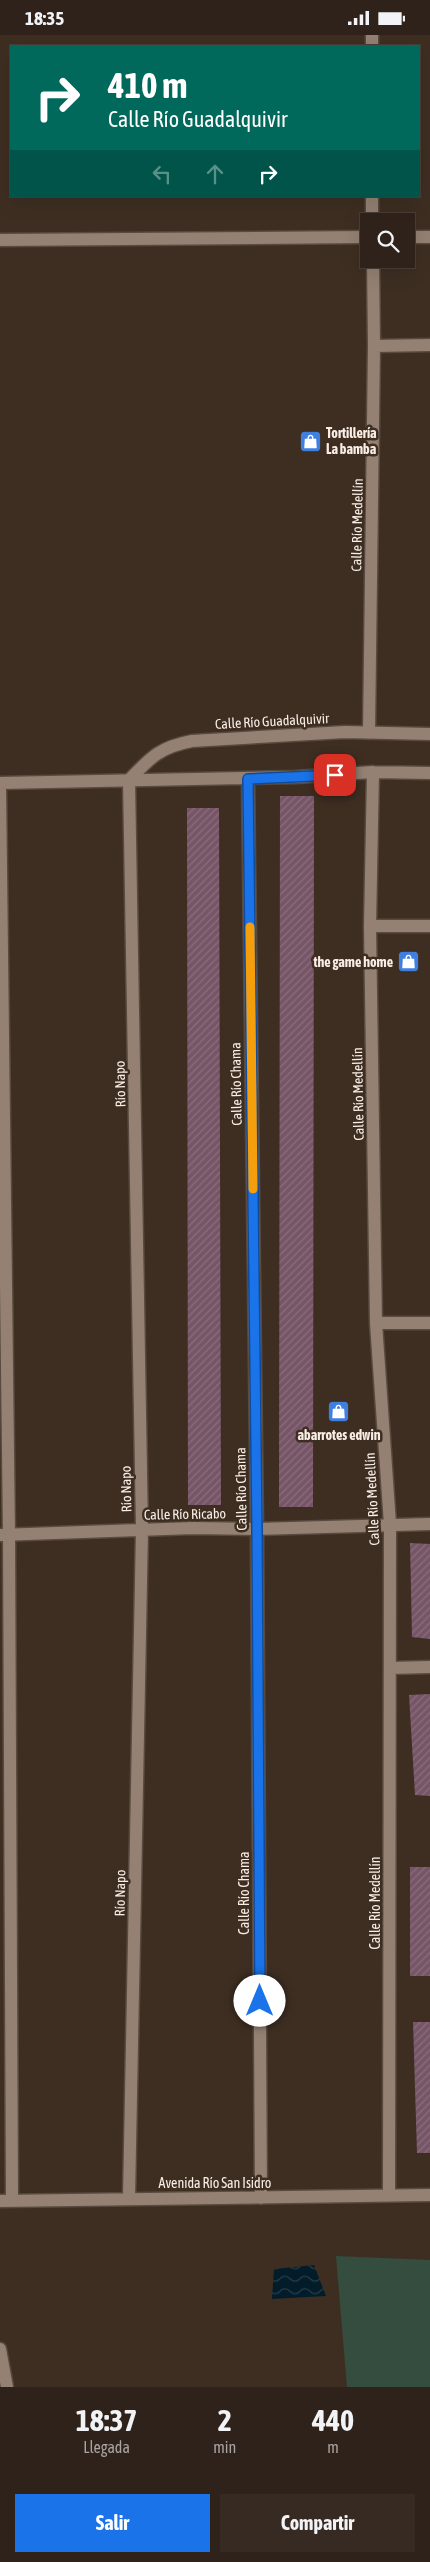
<!DOCTYPE html>
<html lang="es">
<head>
<meta charset="utf-8">
<style>
  :root { --surface:#2e221a; --page:#362a23; --text:#f1f3f6; --muted:#a7a4a2; --line:#493f39; --accent:#1a73e8 }
  body { margin:0; font-family:"Asap Condensed",sans-serif; background:var(--page); color:var(--text); height:100vh; display:flex; flex-direction:column; font-size:19px; white-space:nowrap }
  * { box-sizing:border-box; margin:0 }
  p { font-size:16px; color:var(--muted) }
  .icon { flex:none; width:28px; height:28px; fill:none; stroke:currentColor; stroke-width:2; stroke-linecap:round; stroke-linejoin:round }
  .map { position:relative; height:2352px; overflow:hidden }
  .panel { display:flex; flex-direction:column; background:var(--surface); flex:1 }
  .panel>* { flex:none }
  .guide { position:absolute; left:10px; top:10px; width:410px; height:152px; border-radius:0px; box-shadow:0 5px 20px #0002,0 0 0 1px var(--line); background:#00695c; color:#fff; overflow:hidden }
  .tools { position:absolute; left:360px; top:178px; display:grid; gap:10px }
  .tools a { display:grid; place-items:center; width:55px; height:55px; border-radius:0px; background:var(--surface); box-shadow:0 5px 20px #0002,0 0 0 1px var(--line); font-size:25px }
  .pin { position:absolute; display:grid; place-items:center; width:42px; height:42px; color:#fff; margin:-21px; border-radius:10px; box-shadow:0 2px 8px #0006 }
  .me { position:absolute; width:55px; margin:-28px; rotate:0deg; stroke-linejoin:round; filter:drop-shadow(0 0 4px #0008) }
  .turn { display:flex; align-items:center; gap:18px; height:105px; padding:0 15px; font-size:22px }
  .turn .icon { width:65px; height:65px; stroke-width:2.5 }
  .turn b { display:block; font-size:35px; line-height:42px }
  .lanes { display:flex; align-items:center; height:48px; padding:0 15px; background:#0003; justify-content:center; gap:25px; direction:ltr }
  .lanes .off { opacity:.35 }
  .eta { display:flex; justify-content:space-evenly; align-items:center; height:85px; text-align:center }
  .eta b { font-size:30px; font-weight:700; line-height:35px }
  .primary-button { display:flex; gap:10px; margin-top:auto; padding:10px 15px }
  .primary-button a { flex:1; height:58px; border-radius:0px; background:var(--accent); color:#fff; font-size:20px; font-weight:700; line-height:58px; text-align:center }
  .primary-button a+a { background:var(--page); color:var(--text) }
  .status { display:flex; justify-content:space-between; align-items:center; height:35px; padding:0 25px; background:var(--surface); direction:ltr }
  .status svg { height:14px; fill:currentColor }
  .map>svg:first-child { display:block }
  .grass { fill:#344d3f }
  .water { fill:url(#water-waves) }
  .building { fill:url(#building-hatch) }
  .lines { fill:none; stroke-linecap:round; stroke-linejoin:round }
  .minor-casing { stroke:#584a3f; stroke-width:15 }
  .tertiary-casing { stroke:#584a3f; stroke-width:15 }
  .minor { stroke:#948173; stroke-width:12 }
  .tertiary { stroke:#948173; stroke-width:12 }
  .route-casing { stroke:#114b97; stroke-width:12 }
  .route { stroke:#1a73e8; stroke-width:9 }
  .slow { stroke:#f59e0b; stroke-width:9 }
  .labels { text-anchor:middle; dominant-baseline:central; stroke-width:5; stroke-linejoin:round; paint-order:stroke }
  .poi-label { font-size:14px; font-weight:bold; fill:#f9eee6; stroke:#3e2e22; text-anchor:start }
  .street-label { font-size:14px; fill:#f9eee6; stroke:#3e2e22 }
</style>
</head>
<body>
<div class="status"><b>18:35</b><svg viewBox="0 0 49 12"><path d="M0 12V9h3v3zM5 12V6h3v6zM10 12V3h3v9zM15 12V0h3v12zM26 1h20v11H26zM47 4h2v5h-2z"/></svg></div>
<div class="map">
<svg width="430" height="2352" viewBox="0 0 430 2352">
  <defs>
    <pattern id="water-waves" width="16" height="10" patternUnits="userSpaceOnUse" patternTransform="scale(1.25)"><rect width="16" height="10" fill="#021c29"/><path d="M0 5q4-4 8 0t8 0" fill="none" stroke="#283d48"/></pattern>
    <pattern id="building-hatch" width="6" height="6" patternUnits="userSpaceOnUse" patternTransform="scale(1.25)"><rect width="6" height="6" fill="#765567"/><path d="M-1 1l2-2M0 6l6-6M5 7l2-2" fill="none" stroke="#8a6e7d"/></pattern>
  </defs>
  <rect width="100%" height="100%" fill="#3e2e22"/>
  <path class="grass" d="M336,2221l94,4v127h-83z"/>
  <path class="water" d="M314,2230l12,31 -54,3 2,-30z"/>
  <path class="building" d="M280,761h34l-1,711h-34z
    M187,773h32l2,697h-33z
    M410,1508l20,1v95l-18,-2z
    M430,1659v102l-15,-1 -6,-100z
    M410,1832h20v109h-20z
    M413,1987h17v131h-13z"/>
  <g class="lines">
    <defs>
      <path id="minor" d="M372,0v11
        M372,161v25
        M0,205l369,-3
        M374,311l56,-1
        M369,698l5,-387 -1,-87
        M373,737l-3,154 6,397 14,201 -1,671
        M248,744l9,750 4,669
        M0,748l296,-6 77,-5 57,1
        M0,750l9,750 3,665
        M370,891h60
        M376,1288h54
        M0,1500l193,-7 64,1 173,-5
        M390,1633l40,-1
        M129,2163l13,-669 -13,-749c22,-23 31,-33 63,-39l153,-9 85,2
        M0,2166l430,-6"/>
      <path id="tertiary" d="M406,202h24
        M0,2314l7,38"/>
    </defs>
    <use href="#minor" class="minor-casing"/>
    <use href="#tertiary" class="tertiary-casing"/>
    <use href="#minor" class="minor"/>
    <use href="#tertiary" class="tertiary"/>
  </g>
  <g class="lines">
    <defs>
      <path id="route" d="M260,1966l-3,-472 -9,-750 87,-4"/>
    </defs>
    <use href="#route" class="route-casing"/>
    <use href="#route" class="route"/>
    <path class="slow" d="M250,892l3,262"/>
  </g>
  <defs>
    <symbol id="shop-square" viewBox="-11 -11 22 22"><rect x="-9" y="-9" width="18" height="18" rx="4" fill="#3f7fe0" stroke="#3e2e22"/><path d="M-5-2.5h2.3a2.7 3.5 0 0 1 5.4 0H5L5.5 6h-11ZM-1.5-2.5h3a1.5 2.3 0 0 0-3 0Z" fill="#fff"/></symbol>
  </defs>
  <g fill-rule="evenodd">
    <use href="#shop-square" x="298" y="394" width="25" height="25"/>
    <use href="#shop-square" x="396" y="914" width="25" height="25"/>
    <use href="#shop-square" x="326" y="1364" width="25" height="25"/>
  </g>
  <g class="labels">
    <g class="poi-label">
      <text x="326" y="398">Tortillería<tspan x="326" dy="16">La bamba</tspan></text>
      <text x="393" y="927" text-anchor="end">the game home</text>
      <text x="339" y="1400" text-anchor="middle">abarrotes edwin</text>
    </g>
    <g class="street-label">
      <text transform="translate(357 490) rotate(-89)">Calle Río Medellín</text>
      <text transform="translate(272 686) rotate(-3)">Calle Río Guadalquivir</text>
      <text transform="translate(120 1049) rotate(-91)">Río Napo</text>
      <text transform="translate(236 1049) rotate(-91)">Calle Río Chama</text>
      <text transform="translate(358 1059) rotate(-91)">Calle Río Medellín</text>
      <text transform="translate(126 1454) rotate(-91)">Río Napo</text>
      <text transform="translate(241 1454) rotate(-91)">Calle Río Chama</text>
      <text transform="translate(372 1464) rotate(-93)">Calle Río Medellín</text>
      <text transform="translate(185 1479) rotate(-1)">Calle Río Ricabo</text>
      <text transform="translate(120 1858) rotate(-89)">Río Napo</text>
      <text transform="translate(244 1858) rotate(-90)">Calle Río Chama</text>
      <text transform="translate(375 1868) rotate(-90)">Calle Río Medellín</text>
      <text x="215" y="2148">Avenida Río San Isidro</text>
    </g>
  </g>
</svg>
<div class="tools">
<a><svg class="icon" aria-label="search" viewBox="0 0 24 24"><circle cx="10" cy="10" r="6"/><path d="M15 15l6 6"/></svg></a>
</div>
<div class="pin" style="left:335px;top:740px;background:#d93025"><svg class="icon" aria-label="arrive" viewBox="0 0 24 24"><path d="M6 21V4h12l-3 4 3 4H6"/></svg></div>
<svg class="me" style="left:260px;top:1966px" viewBox="-20 -20 40 40"><circle r="19" fill="#fff"/><path d="M0-13L10 11 0 6-10 11z" fill="#1a73e8"/></svg>
<div class="guide">
<div class="turn"><svg class="icon" aria-label="right" viewBox="0 0 24 24"><path d="M7 20v-9h11M14 6l5 5-5 5"/></svg><div><b>410 m</b>Calle Río Guadalquivir</div></div>
<div class="lanes"><svg class="icon off" aria-label="left" viewBox="0 0 24 24"><path d="M17 20v-9H6M10 6l-5 5 5 5"/></svg><svg class="icon off" aria-label="ahead" viewBox="0 0 24 24"><path d="M12 20V5M6 11l6-6 6 6"/></svg><svg class="icon" aria-label="right" viewBox="0 0 24 24"><path d="M7 20v-9h11M14 6l5 5-5 5"/></svg></div>
</div>
</div>
<section class="panel">
<div class="eta">
<div><b>18:37</b><p>Llegada</p></div>
<div><b>2</b><p>min</p></div>
<div><b>440</b><p>m</p></div>
</div>
<div class="primary-button"><a>Salir</a><a>Compartir</a></div>
</section>
</body>
</html>
